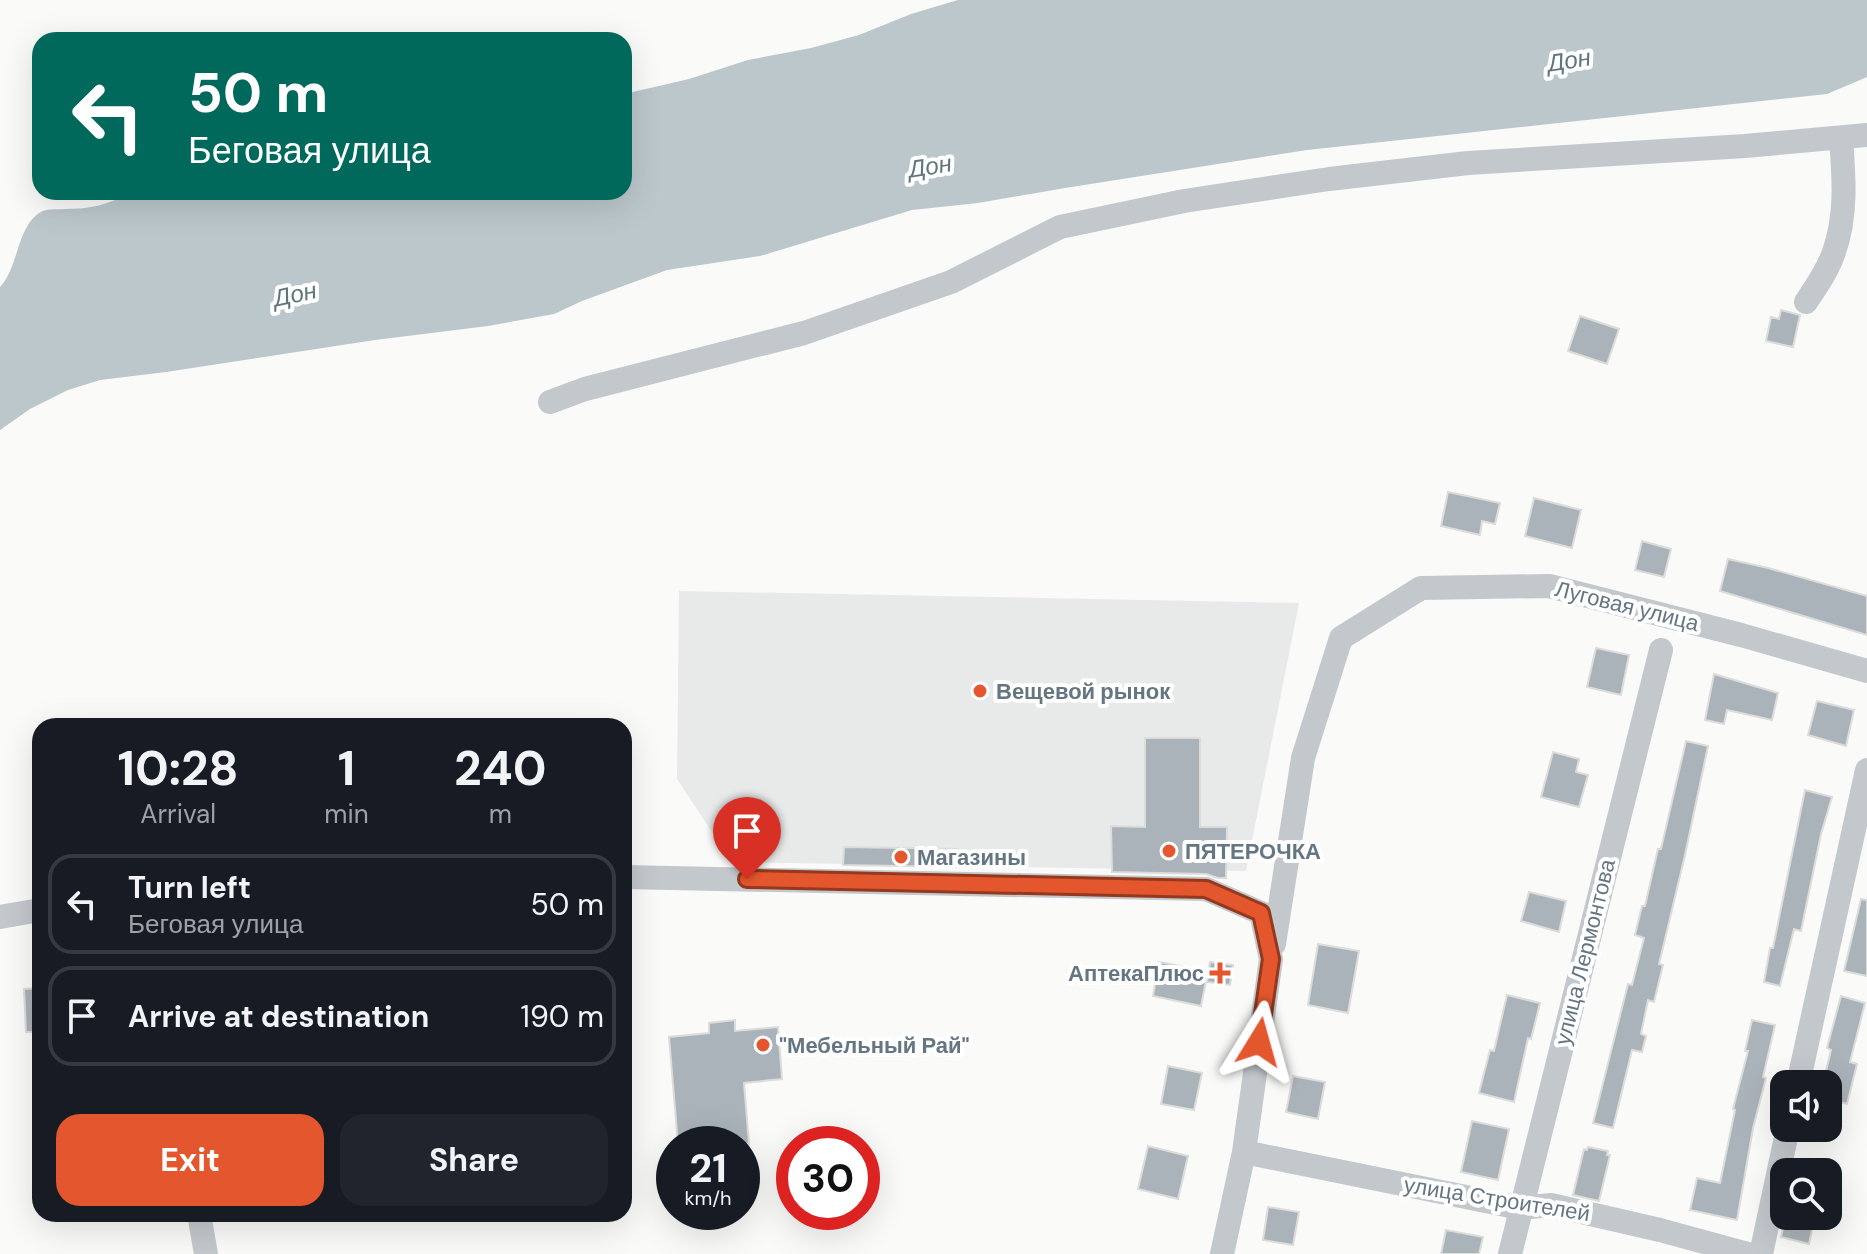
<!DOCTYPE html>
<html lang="en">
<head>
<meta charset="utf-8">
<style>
  :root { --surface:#171b24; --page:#20242c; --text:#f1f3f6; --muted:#9ea1a6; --line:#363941; --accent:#e4572e }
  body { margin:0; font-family:"DM Sans",sans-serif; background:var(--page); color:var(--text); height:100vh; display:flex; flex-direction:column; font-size:30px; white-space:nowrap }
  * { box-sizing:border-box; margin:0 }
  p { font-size:26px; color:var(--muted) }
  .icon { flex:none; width:44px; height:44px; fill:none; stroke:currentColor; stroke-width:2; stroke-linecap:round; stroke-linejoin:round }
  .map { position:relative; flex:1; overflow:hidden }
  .sheet { position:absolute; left:32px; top:718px; width:600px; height:504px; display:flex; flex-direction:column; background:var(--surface); border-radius:24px; box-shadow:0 8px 32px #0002 }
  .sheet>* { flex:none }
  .top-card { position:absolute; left:32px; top:32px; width:600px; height:168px; border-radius:24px; box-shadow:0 8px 32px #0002; background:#00695c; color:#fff; overflow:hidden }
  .controls { position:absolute; left:1770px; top:1070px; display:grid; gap:16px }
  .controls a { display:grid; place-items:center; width:72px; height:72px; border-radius:16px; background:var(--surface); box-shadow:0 8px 32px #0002; font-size:40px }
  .speed { position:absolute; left:656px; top:1126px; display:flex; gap:16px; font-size:40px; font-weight:700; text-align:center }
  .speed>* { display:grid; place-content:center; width:104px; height:104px; border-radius:50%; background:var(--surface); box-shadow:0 8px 32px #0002; line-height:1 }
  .speed small { font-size:20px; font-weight:400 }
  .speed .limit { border:12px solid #d22; background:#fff; color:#111 }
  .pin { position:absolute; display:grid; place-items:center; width:68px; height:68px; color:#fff; margin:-82px -34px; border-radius:50% 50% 50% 0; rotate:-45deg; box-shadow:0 0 8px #0007 }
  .pin .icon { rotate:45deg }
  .me { position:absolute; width:88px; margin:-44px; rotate:8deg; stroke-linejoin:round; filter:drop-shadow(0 0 6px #0008) }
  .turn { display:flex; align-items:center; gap:28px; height:168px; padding:0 24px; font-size:36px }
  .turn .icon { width:104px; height:104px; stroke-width:2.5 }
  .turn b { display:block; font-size:56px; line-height:68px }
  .eta { display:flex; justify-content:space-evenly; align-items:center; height:136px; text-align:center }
  .eta b { font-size:48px; font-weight:700; line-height:56px }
  .cta { display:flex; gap:16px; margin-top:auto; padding:16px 24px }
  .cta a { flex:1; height:92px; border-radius:24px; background:var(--accent); color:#fff; font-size:32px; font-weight:700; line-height:92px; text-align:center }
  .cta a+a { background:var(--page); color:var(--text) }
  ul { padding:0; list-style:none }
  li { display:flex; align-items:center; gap:24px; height:100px; margin:0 16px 12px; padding:0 8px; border:4px solid var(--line); border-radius:24px }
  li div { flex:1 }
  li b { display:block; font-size:30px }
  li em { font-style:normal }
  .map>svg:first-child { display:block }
  .built { fill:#e8e9e9 }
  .water { fill:#bbc7cb }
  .building { fill:#aab3b9; stroke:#dcdcda; stroke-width:2 }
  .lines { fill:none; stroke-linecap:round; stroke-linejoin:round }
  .minor { stroke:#c3c8cc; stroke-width:24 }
  .route-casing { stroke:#94391e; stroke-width:20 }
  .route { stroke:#e4572e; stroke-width:14 }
  .poi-dot { fill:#e4572e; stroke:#fff; stroke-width:3 }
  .labels { text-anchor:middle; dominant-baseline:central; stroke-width:8; stroke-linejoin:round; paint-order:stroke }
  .street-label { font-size:22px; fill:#657683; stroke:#fff }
  .poi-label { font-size:22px; font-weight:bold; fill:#657683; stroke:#fff; text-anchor:start }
  .water-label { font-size:24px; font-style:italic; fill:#60757c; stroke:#fff }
</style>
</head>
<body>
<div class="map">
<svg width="1867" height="1254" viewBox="0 0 1867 1254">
  <rect width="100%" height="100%" fill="#fafaf8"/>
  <path class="built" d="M679,591l620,12 -53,268 -514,-9 -55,-83z"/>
  <path class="water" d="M958,0h909v77l-40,17 -520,56 -242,38 -87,15 -66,7 -152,46 -93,14 -85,31 -28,13 -66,12 -113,14 -209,32 -66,8 -32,10 -38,19 -30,21v-143c19,-20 17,-62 41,-75 7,-4 17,-2 24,-3 25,0 44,-4 65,-17h494v-98l65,-15 59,-19 63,-12 48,-13 52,-21z"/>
  <path class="building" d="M1781,310l19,5 -7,32 -27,-6 5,-24 8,2z
    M1580,316l39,13 -12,35 -39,-13z
    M1448,492l52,11 -5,21 -13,-3 -2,14 -39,-9z
    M1534,498l47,12 -9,38 -47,-12z
    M1642,541l29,8 -7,28 -29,-7z
    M1728,559l40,9 99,28v39l-147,-44z
    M1596,648l33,7 -8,40 -34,-8z
    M1714,674l64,19 -6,27 -45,-10 -3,14 -19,-4z
    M1817,701l37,9 -8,36 -38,-11z
    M1145,738h55v89h27l-1,51h-8l-12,-4 -94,-2 -1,-46 34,1z
    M1686,741l22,5 -23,109 -26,109 4,1 -9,37 -6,-2 -7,34 5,2 -4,16 -10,-2 -19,78 -20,-5 35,-139 4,1 12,-47 -9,-3 7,-29h3l13,-57h3z
    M1553,752l26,7 -3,13 12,3 -9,32 -38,-10z
    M1805,790l27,7 -11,37 -20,97 -7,-2 -14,57 -16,-4 6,-34h3z
    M844,847l114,2v18l-115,-2z
    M1529,892l37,9 -7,31 -38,-11z
    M1861,899l6,1v76l-23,-5z
    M1318,944l41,7 -11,62 -40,-8z
    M1159,962l49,9 -7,35 -48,-10z
    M1210,962l23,3 -3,20 -23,-3z
    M40,988v44h-14l-2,-43z
    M1507,995l33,8 -9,36 -3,-1 -14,64 -35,-9 11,-43 4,1z
    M1841,996l24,7 -15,59 7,2 -10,40 -19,-5v-15h-5l8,-34 -4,-2z
    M735,1020v11l43,-4 4,52 -38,4 5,61h-71l-9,-107 40,-4v-10z
    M1752,1020l23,5 -12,52 3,1 -13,50 -16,92 -47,-10 7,-32 23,5 15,-73 -2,-1 15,-58h-3z
    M1168,1066l34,7 -8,37 -33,-6z
    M1293,1076l32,6 -7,37 -32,-7z
    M1472,1121l37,8 -11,51 -37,-8z
    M1148,1146l40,10 -10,43 -40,-10z
    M1588,1147l20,4 -1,4h3l-11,46 -26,-6 11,-46 3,1z
    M1268,1207l31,5 -6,33 -30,-5z
    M1786,1216h29l-6,28 -28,-7z
    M1446,1230l37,7 -4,17h-38z"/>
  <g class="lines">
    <path class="minor" d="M1806,302c10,-15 22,-32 28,-50 13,-37 10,-75 7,-114
      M550,402l35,-13 219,-56 147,-51 109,-55 124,-26 145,-22 139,-16 277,-17 122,-11
      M624,877l582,12 55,24 10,46 -27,193 -22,102
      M0,917l40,-7
      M1274,944l29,-186 38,-120 80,-50 128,-2 192,49 126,36
      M1798,1084l69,-314
      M1244,1152l276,56 31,-3 109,25 88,24
      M199,1214l7,40
      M1510,1254l151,-604
      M1761,1254l27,-126"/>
  </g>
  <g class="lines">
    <defs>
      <path id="route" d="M747,879l459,10 55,24 10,46 -12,83"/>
    </defs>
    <use href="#route" class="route-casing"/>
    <use href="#route" class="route"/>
  </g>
  <g class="poi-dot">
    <circle cx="980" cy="691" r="8"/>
    <circle cx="1169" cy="851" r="8"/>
    <circle cx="901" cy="857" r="8"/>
    <path d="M1216 961h8v8h8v8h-8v8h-8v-8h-8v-8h8z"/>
    <circle cx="763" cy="1045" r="8"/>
  </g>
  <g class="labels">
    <g class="street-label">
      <text transform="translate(1627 606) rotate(14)">Луговая улица</text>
      <text transform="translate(1585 952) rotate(-76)">улица Лермонтова</text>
      <text transform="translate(1497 1199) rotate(9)">улица Строителей</text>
    </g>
    <g class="poi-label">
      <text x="996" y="691">Вещевой рынок</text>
      <text x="1185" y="851">ПЯТЕРОЧКА</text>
      <text x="917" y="857">Магазины</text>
      <text x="1204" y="973" text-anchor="end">АптекаПлюс</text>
      <text x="779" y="1045">"Мебельный Рай"</text>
    </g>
    <g class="water-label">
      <text transform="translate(1569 60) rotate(-9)">Дон</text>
      <text transform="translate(930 166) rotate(-9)">Дон</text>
      <text transform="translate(295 294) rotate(-12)">Дон</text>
    </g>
  </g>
</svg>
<div class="controls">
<a><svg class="icon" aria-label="sound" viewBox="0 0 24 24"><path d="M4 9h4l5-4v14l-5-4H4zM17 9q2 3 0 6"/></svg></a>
<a><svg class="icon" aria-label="search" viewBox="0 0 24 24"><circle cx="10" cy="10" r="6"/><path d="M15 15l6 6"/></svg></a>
</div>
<div class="speed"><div>21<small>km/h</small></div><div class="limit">30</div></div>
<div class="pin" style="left:747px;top:879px;background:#d93025"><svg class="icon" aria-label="arrive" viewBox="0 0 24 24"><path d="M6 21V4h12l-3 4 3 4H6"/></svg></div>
<svg class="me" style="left:1259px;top:1042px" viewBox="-20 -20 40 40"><path d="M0-17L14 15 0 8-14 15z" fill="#e4572e" stroke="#fff" stroke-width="4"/></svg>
<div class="top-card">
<div class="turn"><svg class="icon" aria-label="left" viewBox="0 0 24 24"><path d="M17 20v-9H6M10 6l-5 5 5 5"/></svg><div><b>50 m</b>Беговая улица</div></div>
</div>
<section class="sheet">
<div class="eta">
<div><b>10:28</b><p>Arrival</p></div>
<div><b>1</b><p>min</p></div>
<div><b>240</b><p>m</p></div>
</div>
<ul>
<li><svg class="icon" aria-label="left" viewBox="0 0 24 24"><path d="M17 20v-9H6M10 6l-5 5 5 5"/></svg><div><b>Turn left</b><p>Беговая улица</p></div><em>50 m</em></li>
<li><svg class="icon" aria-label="arrive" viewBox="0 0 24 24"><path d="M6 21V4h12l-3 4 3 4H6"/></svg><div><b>Arrive at destination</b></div><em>190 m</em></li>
</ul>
<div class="cta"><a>Exit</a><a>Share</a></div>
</section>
</div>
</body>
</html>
